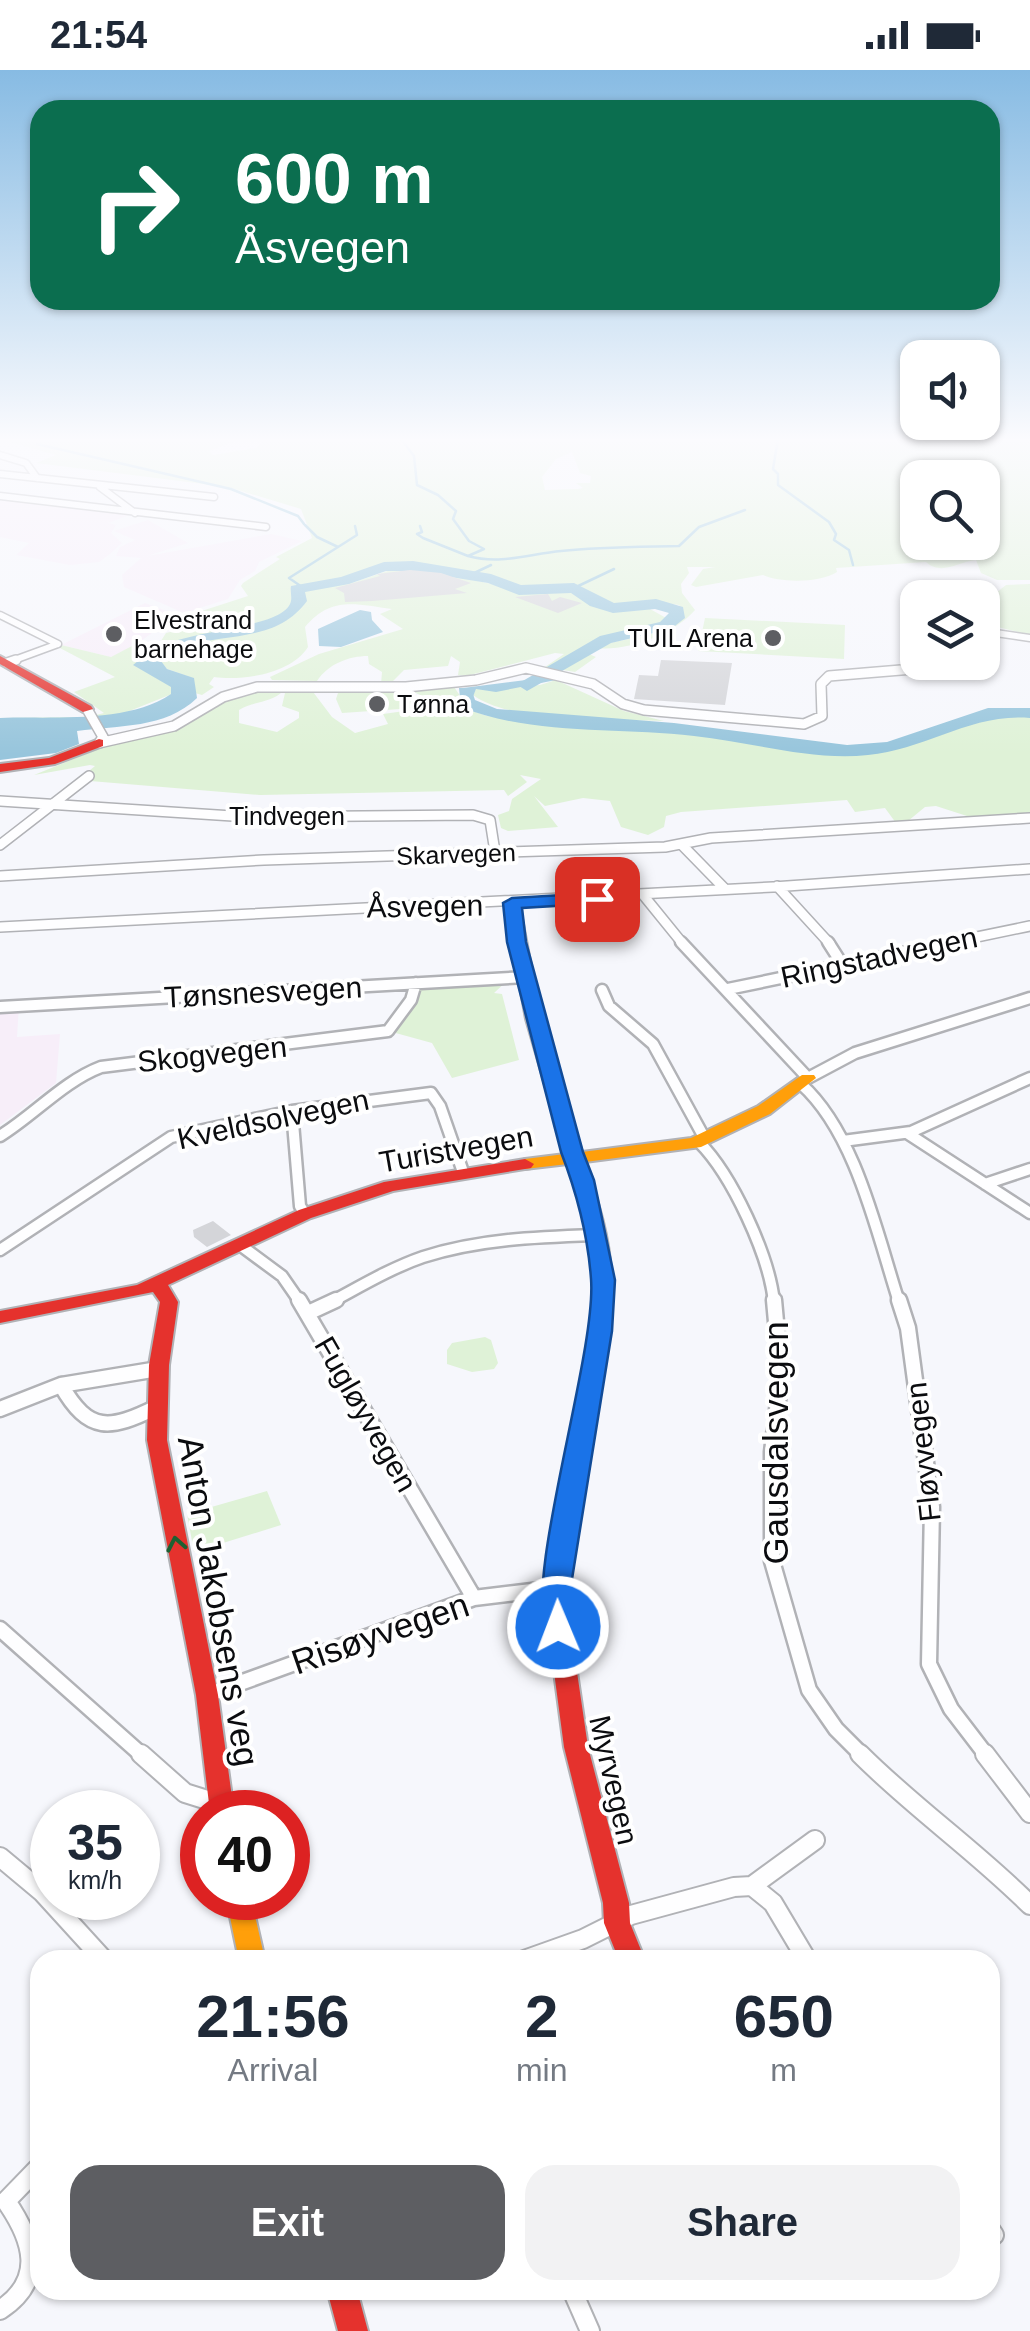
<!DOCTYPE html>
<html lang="en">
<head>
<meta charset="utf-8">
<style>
  :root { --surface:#fff; --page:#f2f2f3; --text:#1f2937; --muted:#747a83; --accent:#5d5e62 }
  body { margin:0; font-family:Helvetica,sans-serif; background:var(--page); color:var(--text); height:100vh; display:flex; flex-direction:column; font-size:38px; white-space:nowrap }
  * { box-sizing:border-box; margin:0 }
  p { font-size:32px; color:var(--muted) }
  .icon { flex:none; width:55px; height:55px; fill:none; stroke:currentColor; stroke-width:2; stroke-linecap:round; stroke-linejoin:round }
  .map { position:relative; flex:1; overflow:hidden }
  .drawer { position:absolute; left:30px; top:1880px; width:970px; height:350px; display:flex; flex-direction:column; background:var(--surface); border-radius:30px; box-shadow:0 2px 8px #0004 }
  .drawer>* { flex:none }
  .guide { position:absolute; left:30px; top:30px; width:970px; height:210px; border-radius:30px; box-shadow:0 2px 8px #0004; background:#0b6e4f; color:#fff; overflow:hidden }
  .tools { position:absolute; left:900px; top:270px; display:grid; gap:20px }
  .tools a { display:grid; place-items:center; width:100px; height:100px; border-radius:20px; background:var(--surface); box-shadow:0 2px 8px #0004; font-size:50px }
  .speed { position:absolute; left:30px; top:1720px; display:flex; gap:20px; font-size:50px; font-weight:700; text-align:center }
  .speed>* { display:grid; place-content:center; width:130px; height:130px; border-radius:50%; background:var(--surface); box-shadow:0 2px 8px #0004; line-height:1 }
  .speed small { font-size:25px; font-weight:400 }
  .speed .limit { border:15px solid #d22; background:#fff; color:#111 }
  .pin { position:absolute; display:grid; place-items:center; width:85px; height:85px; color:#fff; margin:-42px; border-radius:20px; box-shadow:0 5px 15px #0006 }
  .me { position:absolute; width:110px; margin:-55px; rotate:359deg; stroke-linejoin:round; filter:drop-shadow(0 0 8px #0008) }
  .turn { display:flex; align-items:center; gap:35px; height:210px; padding:0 40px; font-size:45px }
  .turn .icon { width:130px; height:130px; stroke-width:2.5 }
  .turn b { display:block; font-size:70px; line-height:85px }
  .eta { display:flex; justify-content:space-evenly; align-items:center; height:170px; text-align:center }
  .eta b { font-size:60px; font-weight:800; line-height:70px }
  .cta { display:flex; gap:20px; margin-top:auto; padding:20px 40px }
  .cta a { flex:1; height:115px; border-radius:30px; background:var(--accent); color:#fff; font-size:40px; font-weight:800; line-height:115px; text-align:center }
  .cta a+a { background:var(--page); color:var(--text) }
  .status { display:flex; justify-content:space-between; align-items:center; height:70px; padding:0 50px; background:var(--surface); direction:ltr }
  .status svg { height:28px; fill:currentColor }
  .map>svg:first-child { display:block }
  .education { fill:#f7eef9 }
  .green { fill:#dff2d7; fill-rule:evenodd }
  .water { fill:#97c5dc }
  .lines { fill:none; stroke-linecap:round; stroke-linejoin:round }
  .stream { stroke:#97c5dc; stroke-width:2.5 }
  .river { fill:#97c5dc; fill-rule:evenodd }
  .building { fill:#d4d5d9 }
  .street-far4-casing { stroke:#b1b2b6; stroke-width:9 }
  .street-far3-casing { stroke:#b1b2b6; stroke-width:12 }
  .street-far2-casing { stroke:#b1b2b6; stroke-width:15 }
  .street-far1-casing { stroke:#b1b2b6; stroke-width:19 }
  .street-casing { stroke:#b1b2b6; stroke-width:22 }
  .slow-casing { stroke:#b1b2b6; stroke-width:4 }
  .jam-casing { stroke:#b1b2b6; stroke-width:4 }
  .street-far4 { stroke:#fefeff; stroke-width:6 }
  .street-far3 { stroke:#fefeff; stroke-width:9 }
  .street-far2 { stroke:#fefeff; stroke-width:10 }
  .street-far1 { stroke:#fefeff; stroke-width:14 }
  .street { stroke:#fefeff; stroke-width:18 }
  .slow { fill:#ff9f0a; fill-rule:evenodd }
  .jam { fill:#e5322d; fill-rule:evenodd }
  .oneway { stroke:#1e6032 }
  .route { fill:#1a73e8; stroke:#114b97; stroke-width:2.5 }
  .poi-dot { fill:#5d5e62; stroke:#fff; stroke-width:4 }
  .labels { text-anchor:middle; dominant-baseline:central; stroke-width:8; stroke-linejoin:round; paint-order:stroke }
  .far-poi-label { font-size:25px; fill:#0b0c0f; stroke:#fff; text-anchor:start }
  .far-street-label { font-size:25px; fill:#0b0c0f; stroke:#fff }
  .street-label { font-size:30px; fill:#0b0c0f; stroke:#fff }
  .near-street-label { font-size:35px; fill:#0b0c0f; stroke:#fff }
</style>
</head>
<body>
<div class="status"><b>21:54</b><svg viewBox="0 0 49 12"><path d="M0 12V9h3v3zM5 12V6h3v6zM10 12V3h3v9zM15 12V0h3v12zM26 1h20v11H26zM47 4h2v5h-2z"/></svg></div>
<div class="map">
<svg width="1030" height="2261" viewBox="0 0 1030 2261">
  <rect width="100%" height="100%" fill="#f6f7fc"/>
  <path class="education" d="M0,427l132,17 -24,9 8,2 -5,8 11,10 -12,11 -11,8 -29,3 -54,-10 13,-12 -29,-6z
    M148,450l40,23 -41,13 124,-22 31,7 -43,21 -4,9 -15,9 -12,19 -44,14 -60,-26 -2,-12 19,-17 -25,-2 4,-9 15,-7 -21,-9z
    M145,533l32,12 -50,36 -16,6 -50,-12z
    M19,936l-2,31 43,-3 -4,49 -56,42v-118z"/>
  <path class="green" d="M0,369h242l-33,12 4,4 43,-7 7,-6 -3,-3h770v141h-33l-16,-7 -5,-13c-19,2 -34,16 -50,2l-90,6 1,4c-16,11 -57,11 -74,3l-67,12 -5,-2 12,-16 12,-2h-28l2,6 -8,11 1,9 13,17c-21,24 -68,42 -99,38 24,-12 80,-9 87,-38l-4,-5 -21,-3 -33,3 -4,6 29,-2 18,10c-25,19 -62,8 -86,32l14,6 -21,15 -30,-5 19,-13 -9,-1 -89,23 -8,-1 2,-13 -9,-6 -3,10 -44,4 -13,13 -10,1 1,-12 -13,-8 -1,-8c-19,0 -40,8 -51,25l-45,-1 -2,-3 49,-23 84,-25 -23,-15 12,-5c-37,-5 -61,-13 -87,18l3,20c-17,27 -65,34 -94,30l-5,7 5,3 -12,8 -7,-2 -2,-15 -26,-9 -10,-12 21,-13 52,-11 -71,11 7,-11 25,-6h-23l9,-8 71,-23 -7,-10 2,-3 37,-24 -4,-2 36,-19 -11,-29 -73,-22 -192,-24 20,-8zM572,382l8,21 11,3 -1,7h-14l7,5 -5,1 -33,1 -3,-13 14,-18zM918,408h64v64h-64zM396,492l85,13 30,8 -5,4 -90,-19h-20l-41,14 -50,8 -6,15 -15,13 13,-17 -2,-12 48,-8 55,-16z
    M1030,514v51l-41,-10 9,-23 -2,-9 10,-8z
    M705,548l140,7 -1,34 -146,-8z
    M61,575l50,12 21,-11 17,4 -15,15 38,22v7l-65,26 -107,-2 88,-1 16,-4 -30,-21 41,-15 -57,-30z
    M556,610l68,31 40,10c-48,-1 -154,2 -191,-26l3,-6 64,-4z
    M307,614l25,33 23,16 33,-9 -5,-10 36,-5 5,-12 -12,-6 42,-4 16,23 17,6c66,6 133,8 199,16 60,7 121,22 182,18 55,-3 106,-48 162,-37v101l-60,3 -34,-11 -11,1 -17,14 -12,2 -11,-15 -30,4 -8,-12 -166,12 -15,4 -2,11 -16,8 -27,-8 -11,-26 -27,-3 -38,8 -11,-10 24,31 -50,4 -7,-3 -3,-13 11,-4 3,-12 29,-20 -21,-4 7,7 -19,14 -4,-6 -244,5 -182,-15 17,-14 -5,-1 -56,10 72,-29 76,-20 36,-24 38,-13 27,2c-11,12 -30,10 -44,19v13l38,9 22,-14v-6l-17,-6 3,-13z
    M407,621l13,7 -5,10 -73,5 -6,-14 2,-6z
    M508,910l-14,13 8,1 17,66 -67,18 -20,-35 -40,-11 29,-47z
    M485,1267l6,3 7,23 -4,6 -22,3 -25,-8v-14l5,-7z
    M267,1421l14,34 -87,27 -7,-38z"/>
  <path class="water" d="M360,540l11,2 1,8 11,12 -42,15 -22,-1 -1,-17z
    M159,574h19l-20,13 9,12 27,9 3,20c-32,31 -78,27 -120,33l2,13 -23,9 -56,7v-42c52,-2 127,6 171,-24v-7l-38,-22z
    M538,604l18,6 -60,12 -20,-3 -4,10 22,15 -19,-5 -16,-11 4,-10 63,-8z"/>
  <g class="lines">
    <path class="stream" d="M401,369l13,17 3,29 21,10 18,16 -3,8 16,22 15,8 -16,7c33,9 61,-2 93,-5 39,-4 79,-4 118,-5l20,-19 46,-17
      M778,369l-5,30 5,5v11l51,37 7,12 -2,6 15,10 4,15
      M37,374l194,45 67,27 6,8
      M305,455l12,12 21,10
      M420,456l2,6 -5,2 6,4 45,18
      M470,505l21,-10
      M302,517l-13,-9 68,-43 -2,-9
      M574,518l40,-19"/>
    <path class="river" d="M413,491l78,13 30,11 53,-2 40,20 42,-4 27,8 2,11 -14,11 -60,14 -84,48 -8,-5 2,-4 79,-46 60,-14 9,-9 -14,-4 -42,4 -23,-7 -19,-13 -52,2 -31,-12 -75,-12h-27l-37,13 -44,8 2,9c-30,41 -79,32 -123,45 -14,4 -23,13 -36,17l-8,-5c29,-30 145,-26 151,-57 1,-5 -1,-10 0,-15l50,-9 43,-15z
      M459,618h12l4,12 22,9 177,14 173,22 40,-3 101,-34h42v10c-59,-5 -105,32 -162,37 -58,6 -116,-13 -174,-19 -76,-9 -162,0 -233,-29z"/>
  </g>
  <path class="building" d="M410,500l31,3 30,10 -16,6 12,4 -95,8 -27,1 -1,-9 -9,-5 45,-12 -3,-2z
    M548,524l4,7 8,-4 22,6 -24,10 -43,-16z
    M661,590l71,3 -7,42 -91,-6 5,-24 19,1z
    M213,1151l18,14 -24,12 -13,-10 -1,-7z"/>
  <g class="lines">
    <defs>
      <path id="street-far4" d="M0,385l26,8 11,15
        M0,404l214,23
        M100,417l35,26
        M0,426l266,31
        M0,545l58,29
        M982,561l48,7
        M9,592l49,-18"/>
      <path id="street-far3" d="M7,593l9,-3
        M87,639l16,28 -4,6
        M99,673l75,-17 49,-29 34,-10h149l70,-7 50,-12 67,16 30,20 21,6 160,14 18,-8 -1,-32 8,-8 84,-7 18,-7
        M0,731l248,16 225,-2 17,5 5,32
        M0,775l89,-69
        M683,776l42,43
        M0,806l264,-16 401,-13 46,-9 319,-20
        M777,816l53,58
        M644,826l39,48
        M0,857l773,-40 257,-18
        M943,874l87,-18"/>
      <path id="street-far2" d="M681,872l127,136 47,-25 175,-55
        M828,872l14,22
        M728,919l227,-47
        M602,920l7,16 44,38 52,95
        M0,937l526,-30
        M801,1014c55,49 76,150 98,218
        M292,1041l8,95 5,8
        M907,1063l123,80
        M0,1066c34,-21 64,-55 101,-69l287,-36 23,-31 5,-17
        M843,1071l68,-9 119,-54
        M699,1072c33,33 70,113 75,160
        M985,1114l45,-15
        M240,1175l42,31 18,26
        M0,1180l171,-113 121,-26 139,-18 9,13 23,66
        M331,1232c30,-16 60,-34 92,-45 56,-18 114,-20 172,-22"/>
      <path id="street-far1" d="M299,1230l175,298
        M774,1230l7,76 -9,76v109l37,129 27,39 27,27
        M899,1230l9,28 24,179 -3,157 22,45 36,47
        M308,1243l28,-13
        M61,1315c28,49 49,45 96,22
        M0,1339l61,-24 97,-16
        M0,1559l143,127
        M207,1625l267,-97 83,-10"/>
      <path id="street" d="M141,1684l44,39 35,11
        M860,1684c54,54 116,97 170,151
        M985,1684l45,59
        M0,1787l42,35 62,68
        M752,1816l21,17 34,57
        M524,1890l59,-21 48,-24 103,-28 18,-1 63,-46
        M990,2159l4,6
        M572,2220l18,41
        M0,2240c46,-30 33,-70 6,-109l34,-35"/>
      <path id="slow" d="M512,829l7,4 22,116 41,133 109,-14 67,-32 44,-31h12l2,3 -46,36 -69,33 -116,15c12,37 25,75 26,114 2,63 -16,125 -26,187l-3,5h-14l-3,-5c10,-63 31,-128 28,-193 -2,-36 -14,-72 -25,-106l-43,5 -9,-5 9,-5 40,-5 -39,-135 -21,-116z
        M226,1828h25l14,62h-26z"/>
      <path id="jam" d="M0,586l91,50 2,3 -10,3 -83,-48z
        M99,669l4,1v6l-48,18 -55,8v-8l49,-6z
        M525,1089l9,5 -3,4 -138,23 -82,27 -143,67 10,17 -9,63 -2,75 51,255 16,117h-24l-14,-117 -49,-255 2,-75 11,-63 -7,-10 -153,31v-12l137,-26 162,-75 85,-28z
        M575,1386l7,2 3,5 -18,141 21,143 41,156 1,20 15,37h-26l-15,-37 -1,-20 -39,-156 -19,-143 20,-141 3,-5z
        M327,2220h30l11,41h-30z"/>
    </defs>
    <use href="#street-far4" class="street-far4-casing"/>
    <use href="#street-far3" class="street-far3-casing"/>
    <use href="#street-far2" class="street-far2-casing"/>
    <use href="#street-far1" class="street-far1-casing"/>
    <use href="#street" class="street-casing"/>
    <use href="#slow" class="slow-casing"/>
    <use href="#jam" class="jam-casing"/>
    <use href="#street-far4" class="street-far4"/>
    <use href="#street-far3" class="street-far3"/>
    <use href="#street-far2" class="street-far2"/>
    <use href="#street-far1" class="street-far1"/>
    <use href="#street" class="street"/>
    <use href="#slow" class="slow"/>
    <use href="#jam" class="jam"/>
  </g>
  <defs><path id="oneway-chevron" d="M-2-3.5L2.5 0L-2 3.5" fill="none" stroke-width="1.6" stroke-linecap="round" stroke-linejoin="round" transform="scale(2.5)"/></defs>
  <use class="oneway" href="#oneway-chevron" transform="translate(176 1474) rotate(-101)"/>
  <linearGradient id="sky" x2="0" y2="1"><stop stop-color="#87bbe3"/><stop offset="0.54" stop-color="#fbfbfe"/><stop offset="1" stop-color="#fbfbfe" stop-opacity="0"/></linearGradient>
  <rect width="1030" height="685" fill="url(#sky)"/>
  <path class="route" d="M597,823l9,6 -2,4 -82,5 4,34 57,210 11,28 21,100 -3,51 -40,248 1,48 -4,7 -11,4 -10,-4c-27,-48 49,-280 43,-355 -3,-42 -15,-88 -30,-127l-54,-210 -4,-39 9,-5z"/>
  <g class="poi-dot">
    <circle cx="114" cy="564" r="10"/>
    <circle cx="773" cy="568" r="10"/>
    <circle cx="377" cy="634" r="10"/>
  </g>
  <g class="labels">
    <g class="far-poi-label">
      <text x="134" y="550">Elvestrand<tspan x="134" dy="29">barnehage</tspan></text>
      <text x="753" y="568" text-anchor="end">TUIL Arena</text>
      <text x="397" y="634">Tønna</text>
    </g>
    <g class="far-street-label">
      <text x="287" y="746">Tindvegen</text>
      <text transform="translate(456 784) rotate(-2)">Skarvegen</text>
    </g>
    <g class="street-label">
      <text transform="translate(425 836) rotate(-1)">Åsvegen</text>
      <text transform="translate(879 887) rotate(-12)">Ringstadvegen</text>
      <text transform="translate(263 922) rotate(-3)">Tønsnesvegen</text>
      <text transform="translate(212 984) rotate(-6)">Skogvegen</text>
      <text transform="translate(273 1049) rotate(-12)">Kveldsolvegen</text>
      <text transform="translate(456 1079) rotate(-10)">Turistvegen</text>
      <text transform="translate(366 1344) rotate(60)">Fugløyvegen</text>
      <text transform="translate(923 1382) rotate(-96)">Fløyvegen</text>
      <text transform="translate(614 1710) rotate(77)">Myrvegen</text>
    </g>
    <g class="near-street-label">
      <text transform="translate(775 1373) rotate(-90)">Gausdalsvegen</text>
      <text transform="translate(219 1531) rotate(80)">Anton Jakobsens veg</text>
      <text transform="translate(380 1563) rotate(-19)">Risøyvegen</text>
    </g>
  </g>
</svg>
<div class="tools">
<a><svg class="icon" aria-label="sound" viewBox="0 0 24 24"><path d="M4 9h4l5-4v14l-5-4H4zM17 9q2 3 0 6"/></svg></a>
<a><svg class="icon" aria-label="search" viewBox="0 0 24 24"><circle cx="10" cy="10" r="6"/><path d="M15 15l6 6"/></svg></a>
<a><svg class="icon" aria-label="layers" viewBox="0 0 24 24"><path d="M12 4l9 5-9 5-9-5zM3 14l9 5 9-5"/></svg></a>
</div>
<div class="speed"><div>35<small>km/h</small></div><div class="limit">40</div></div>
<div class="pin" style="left:597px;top:829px;background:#d93025"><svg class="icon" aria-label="arrive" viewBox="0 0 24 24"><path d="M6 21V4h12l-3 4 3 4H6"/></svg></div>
<svg class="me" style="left:558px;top:1557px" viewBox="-20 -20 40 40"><circle r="17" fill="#1a73e8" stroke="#fff" stroke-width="3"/><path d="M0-11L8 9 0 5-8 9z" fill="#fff"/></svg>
<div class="guide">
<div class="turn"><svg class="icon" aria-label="right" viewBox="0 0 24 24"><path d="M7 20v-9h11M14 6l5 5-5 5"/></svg><div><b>600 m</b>Åsvegen</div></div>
</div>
<section class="drawer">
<div class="eta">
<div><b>21:56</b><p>Arrival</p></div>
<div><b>2</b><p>min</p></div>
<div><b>650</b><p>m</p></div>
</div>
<div class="cta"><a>Exit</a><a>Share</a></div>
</section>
</div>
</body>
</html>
